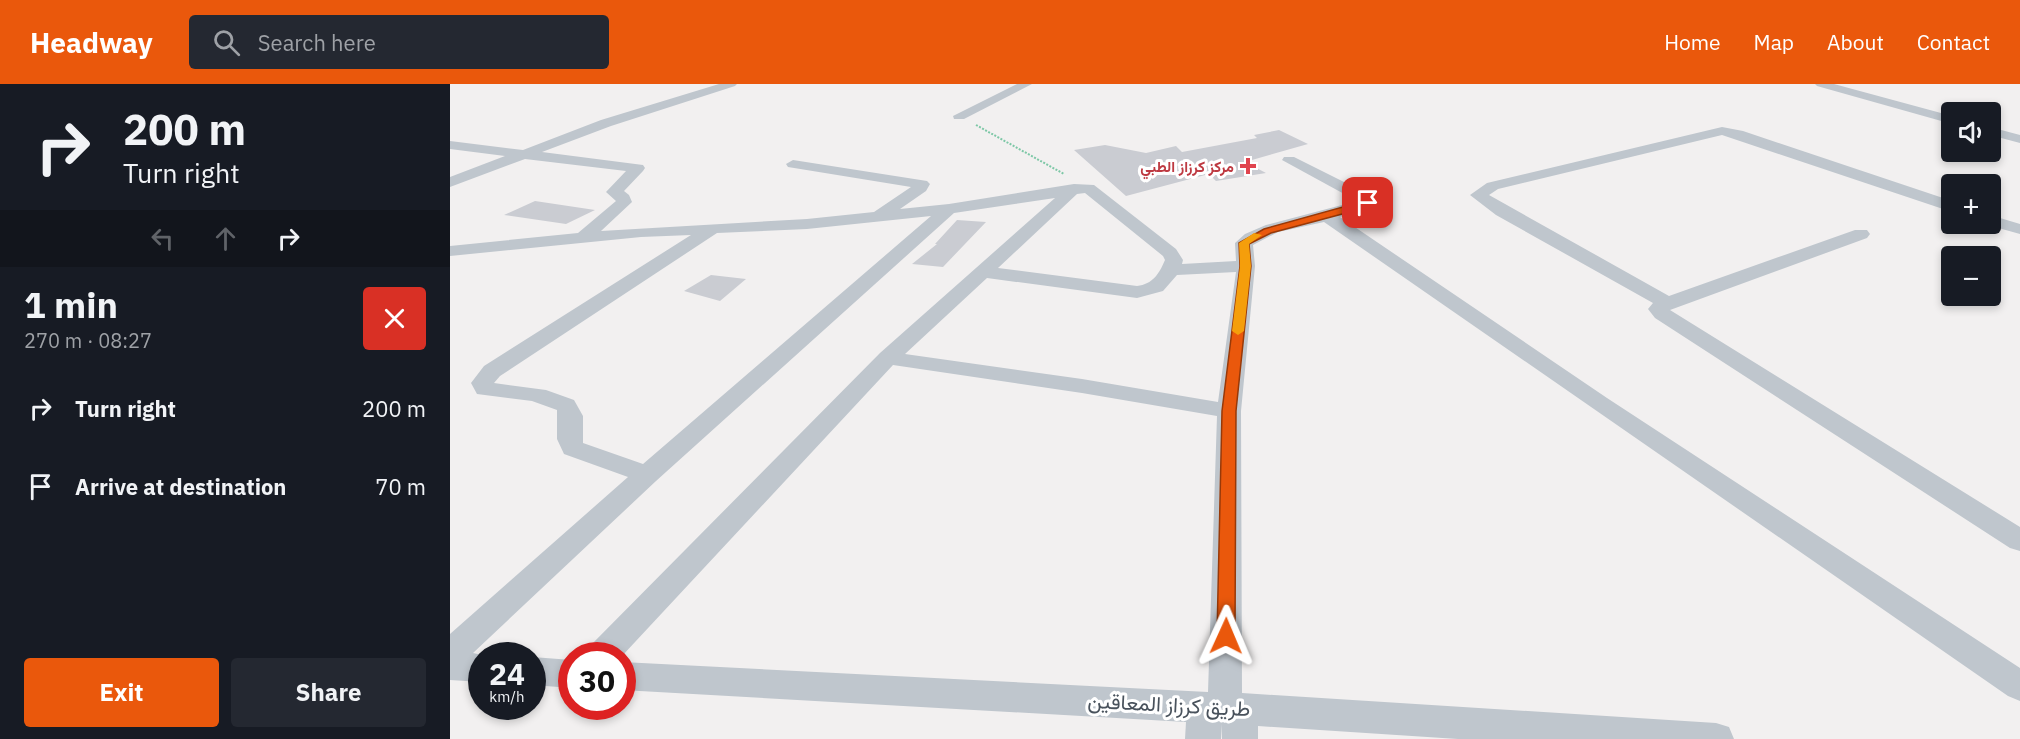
<!DOCTYPE html>
<html lang="en">
<head>
<meta charset="utf-8">
<style>
  :root { --surface:#171b24; --page:#242831; --text:#f1f3f6; --muted:#9ea1a6; --accent:#ea580c }
  body { margin:0; font-family:"IBM Plex Sans",Vazirmatn,sans-serif; background:var(--page); color:var(--text); height:100vh; display:flex; flex-direction:column; font-size:22px; white-space:nowrap }
  * { box-sizing:border-box; margin:0 }
  p { font-size:20px; color:var(--muted) }
  .icon { flex:none; width:33px; height:33px; fill:none; stroke:currentColor; stroke-width:2; stroke-linecap:round; stroke-linejoin:round }
  .map { position:relative; flex:1; overflow:hidden }
  .drawer { display:flex; flex-direction:column; background:var(--surface); width:450px }
  .drawer>* { flex:none }
  .hud { background:#171b24; color:var(--text); overflow:hidden }
  .buttons { position:absolute; left:1491px; top:18px; display:grid; gap:12px }
  .buttons a { display:grid; place-items:center; width:60px; height:60px; border-radius:6px; background:var(--surface); box-shadow:0 3px 9px #0003; font-size:30px }
  .speed { position:absolute; left:18px; top:558px; display:flex; gap:12px; font-size:30px; font-weight:700; text-align:center }
  .speed>* { display:grid; place-content:center; width:78px; height:78px; border-radius:50%; background:var(--surface); box-shadow:0 3px 9px #0003; line-height:1 }
  .speed small { font-size:15px; font-weight:400 }
  .speed .limit { border:9px solid #d22; background:#fff; color:#111 }
  .pin { position:absolute; display:grid; place-items:center; width:51px; height:51px; color:#fff; margin:-26px; border-radius:12px; box-shadow:0 3px 9px #0006 }
  .me { position:absolute; width:66px; margin:-33px; rotate:1deg; stroke-linejoin:round; filter:drop-shadow(0 0 4px #0008) }
  .turn { display:flex; align-items:center; gap:21px; height:126px; padding:0 24px; font-size:27px }
  .turn .icon { width:78px; height:78px; stroke-width:2.5 }
  .turn b { display:block; font-size:42px; line-height:51px }
  .lanes { display:flex; align-items:center; height:57px; padding:0 24px; background:#0003; justify-content:center; gap:30px; direction:ltr }
  .lanes .off { opacity:.35 }
  .round { display:grid; place-items:center; flex:none; width:63px; height:63px; border-radius:6px; background:var(--page) }
  .headline { display:flex; align-items:center; justify-content:space-between; height:102px; padding:0 24px }
  h1 { font-size:36px; font-weight:700; line-height:45px }
  .button { display:flex; gap:12px; margin-top:auto; padding:12px 24px }
  .button a { flex:1; height:69px; border-radius:6px; background:var(--accent); color:#fff; font-size:24px; font-weight:700; line-height:69px; text-align:center }
  .button a+a { background:var(--page); color:var(--text) }
  ul { padding:0; list-style:none }
  li { display:flex; align-items:center; gap:18px; height:78px; padding:0 24px }
  li div { flex:1 }
  li b { display:block; font-size:22px }
  li em { font-style:normal }
  header { display:flex; align-items:center; gap:36px; box-sizing:border-box; height:84px; padding:0 30px; background:var(--accent); color:#fff }
  header strong { font-size:28px }
  nav { display:flex; gap:33px; margin-inline-start:auto; font-size:21px }
  .search { width:420px; height:54px; background:var(--page); display:flex; align-items:center; gap:15px; box-sizing:border-box; padding:0 21px; border-radius:6px; color:var(--muted); font-size:22px }
  main { display:flex; flex:1; min-height:0 }
  .map>svg:first-child { display:block }
  .building { fill:#caccd2 }
  .lines { fill:none; stroke-linecap:round; stroke-linejoin:round }
  .path { stroke:#7dc7a6; stroke-width:2; stroke-dasharray:2 1.5; stroke-linecap:butt }
  .minor { fill:#bfc6cd; fill-rule:evenodd }
  .route { fill:#ea580c; stroke:#983908; stroke-width:1.5 }
  .slow { fill:#f59e0b }
  .health-dot { fill:#e0444e; stroke:#fff; stroke-width:2 }
  .labels { text-anchor:middle; dominant-baseline:central; stroke-width:6; stroke-linejoin:round; paint-order:stroke }
  .far-health-label { font-size:15px; font-weight:bold; fill:#be3a42; stroke:#fff; text-anchor:end }
  .near-street-label { font-size:21px; fill:#49525c; stroke:#fff }
</style>
</head>
<body>
<header>
<strong>Headway</strong>
<div class="search"><svg class="icon" aria-label="search" viewBox="0 0 24 24"><circle cx="10" cy="10" r="6"/><path d="M15 15l6 6"/></svg>Search here</div>
<nav><a>Home</a><a>Map</a><a>About</a><a>Contact</a></nav>
</header>
<main>
<section class="drawer">
<div class="hud">
<div class="turn"><svg class="icon" aria-label="right" viewBox="0 0 24 24"><path d="M7 20v-9h11M14 6l5 5-5 5"/></svg><div><b>200 m</b>Turn right</div></div>
<div class="lanes"><svg class="icon off" aria-label="left" viewBox="0 0 24 24"><path d="M17 20v-9H6M10 6l-5 5 5 5"/></svg><svg class="icon off" aria-label="ahead" viewBox="0 0 24 24"><path d="M12 20V5M6 11l6-6 6 6"/></svg><svg class="icon" aria-label="right" viewBox="0 0 24 24"><path d="M7 20v-9h11M14 6l5 5-5 5"/></svg></div>
</div>
<div class="headline"><div><h1>1 min</h1><p>270 m · 08:27</p></div><a class="round" style="background:#d93025;color:#fff"><svg class="icon" aria-label="close" viewBox="0 0 24 24"><path d="M6 6l12 12M18 6L6 18"/></svg></a></div>
<ul>
<li><svg class="icon" aria-label="right" viewBox="0 0 24 24"><path d="M7 20v-9h11M14 6l5 5-5 5"/></svg><div><b>Turn right</b></div><em>200 m</em></li>
<li><svg class="icon" aria-label="arrive" viewBox="0 0 24 24"><path d="M6 21V4h12l-3 4 3 4H6"/></svg><div><b>Arrive at destination</b></div><em>70 m</em></li>
</ul>
<div class="button"><a>Exit</a><a>Share</a></div>
</section>
<div class="map">
<svg width="1570" height="655" viewBox="0 0 1570 655">
  <rect width="100%" height="100%" fill="#f2f0f0"/>
  <path class="building" d="M829,46l29,14 -63,18 21,11 -50,8 -7,-7 -83,22 -52,-46 31,-5 41,8 30,-7 6,6 75,-14 -3,-3z
    M85,117l60,9 -29,14 -62,-9z
    M507,136l29,2 -43,45 -31,-3 25,-20h-2z
    M261,191l35,4 -26,22 -36,-10z"/>
  <g class="lines">
    <path class="path" d="M526,41l88,49"/>
    <path class="minor" d="M269,0h18l-2,2 -124,40 -69,26 101,13 2,3 -2,3 -19,20 5,4 3,7 -31,29 206,-12 67,-7 37,-25 -123,-20 -2,-3 7,-4 134,21 3,3 -4,7 -26,18 49,-5 125,-20 20,1 82,64 7,11 -1,4 54,-3 -1,-18 10,-9 21,-9 91,-24 -75,-41 2,-3h10l74,37 8,9 -2,3 -34,11 267,181 413,270v33l-12,-5 -684,-474 -46,10 -25,13 2,21 -14,145 1,282 474,30 13,4 5,12h-276l-200,-13v13h-36v-15l-1,15h-36l1,-17 -564,-32v-28l586,30 9,-276 -135,-23 -189,-28 -271,291h-36l4,-10 290,-293 175,-155 -101,15 -298,268 -183,172 14,3h-5v26l-32,-2v-46l178,-157 -64,-23 -7,-15v-29l-25,-9 -55,-7 -6,-11 13,-17 207,-131 -50,2 -191,19v-10l128,-13 38,-32 -10,-9 20,-21 -101,-12 -75,28v-10l55,-21 -55,-7v-8l73,9 78,-30zM635,109l78,63 2,4c-6,14 -12,24 -28,26l-139,-18 79,-74zM481,132l-288,248 -60,-21v-27l-9,-16 -28,-10 -52,-7 6,-7 217,-143 90,-4zM786,188l-18,130 -136,-23 -177,-25 82,-76 150,20 26,-7 14,-16z
      M567,0h15l-68,35h-10l-1,-3z
      M1365,0h19l118,32v8l-135,-38z
      M1272,43l21,4 209,70v11l-230,-77 -224,54 -9,6 180,101 186,-66h12l3,4 -3,4 -197,72 350,217v24l-10,-3 -355,-230 -7,-9 5,-6 -157,-88 -26,-20 17,-12z
      M1540,43l30,8v8l-30,-8z
      M1540,131l30,9v10l-36,-10h6z
      M82,573l40,3v28l-40,-3z"/>
  </g>
  <path class="route" d="M918,116l4,3 -11,6 -90,24 -22,11 2,22 -15,145 -1,225 -2,5 -7,2 -6,-2 -3,-5 5,-225 18,-145 -1,-23 25,-14z"/>
  <path class="slow" d="M804,149l8,2 -13,9 2,22 -7,65 -6,4 -6,-4 8,-65 -1,-23z"/>
  <path class="health-dot" d="M795 73h6v6h6v6h-6v6h-6v-6h-6v-6h6z"/>
  <g class="labels">
    <g class="far-health-label">
      <text x="784" y="82">مركز كرزاز الطبي</text>
    </g>
    <g class="near-street-label">
      <text transform="translate(719 620) rotate(3)">طريق كرزاز المعاقين</text>
    </g>
  </g>
</svg>
<div class="buttons">
<a><svg class="icon" aria-label="sound" viewBox="0 0 24 24"><path d="M4 9h4l5-4v14l-5-4H4zM17 9q2 3 0 6"/></svg></a>
<a>+</a>
<a>−</a>
</div>
<div class="speed"><div>24<small>km/h</small></div><div class="limit">30</div></div>
<div class="pin" style="left:918px;top:119px;background:#d93025"><svg class="icon" aria-label="arrive" viewBox="0 0 24 24"><path d="M6 21V4h12l-3 4 3 4H6"/></svg></div>
<svg class="me" style="left:776px;top:552px" viewBox="-20 -20 40 40"><path d="M0-17L14 15 0 8-14 15z" fill="#ea580c" stroke="#fff" stroke-width="4"/></svg>
</div>
</main>
</body>
</html>
